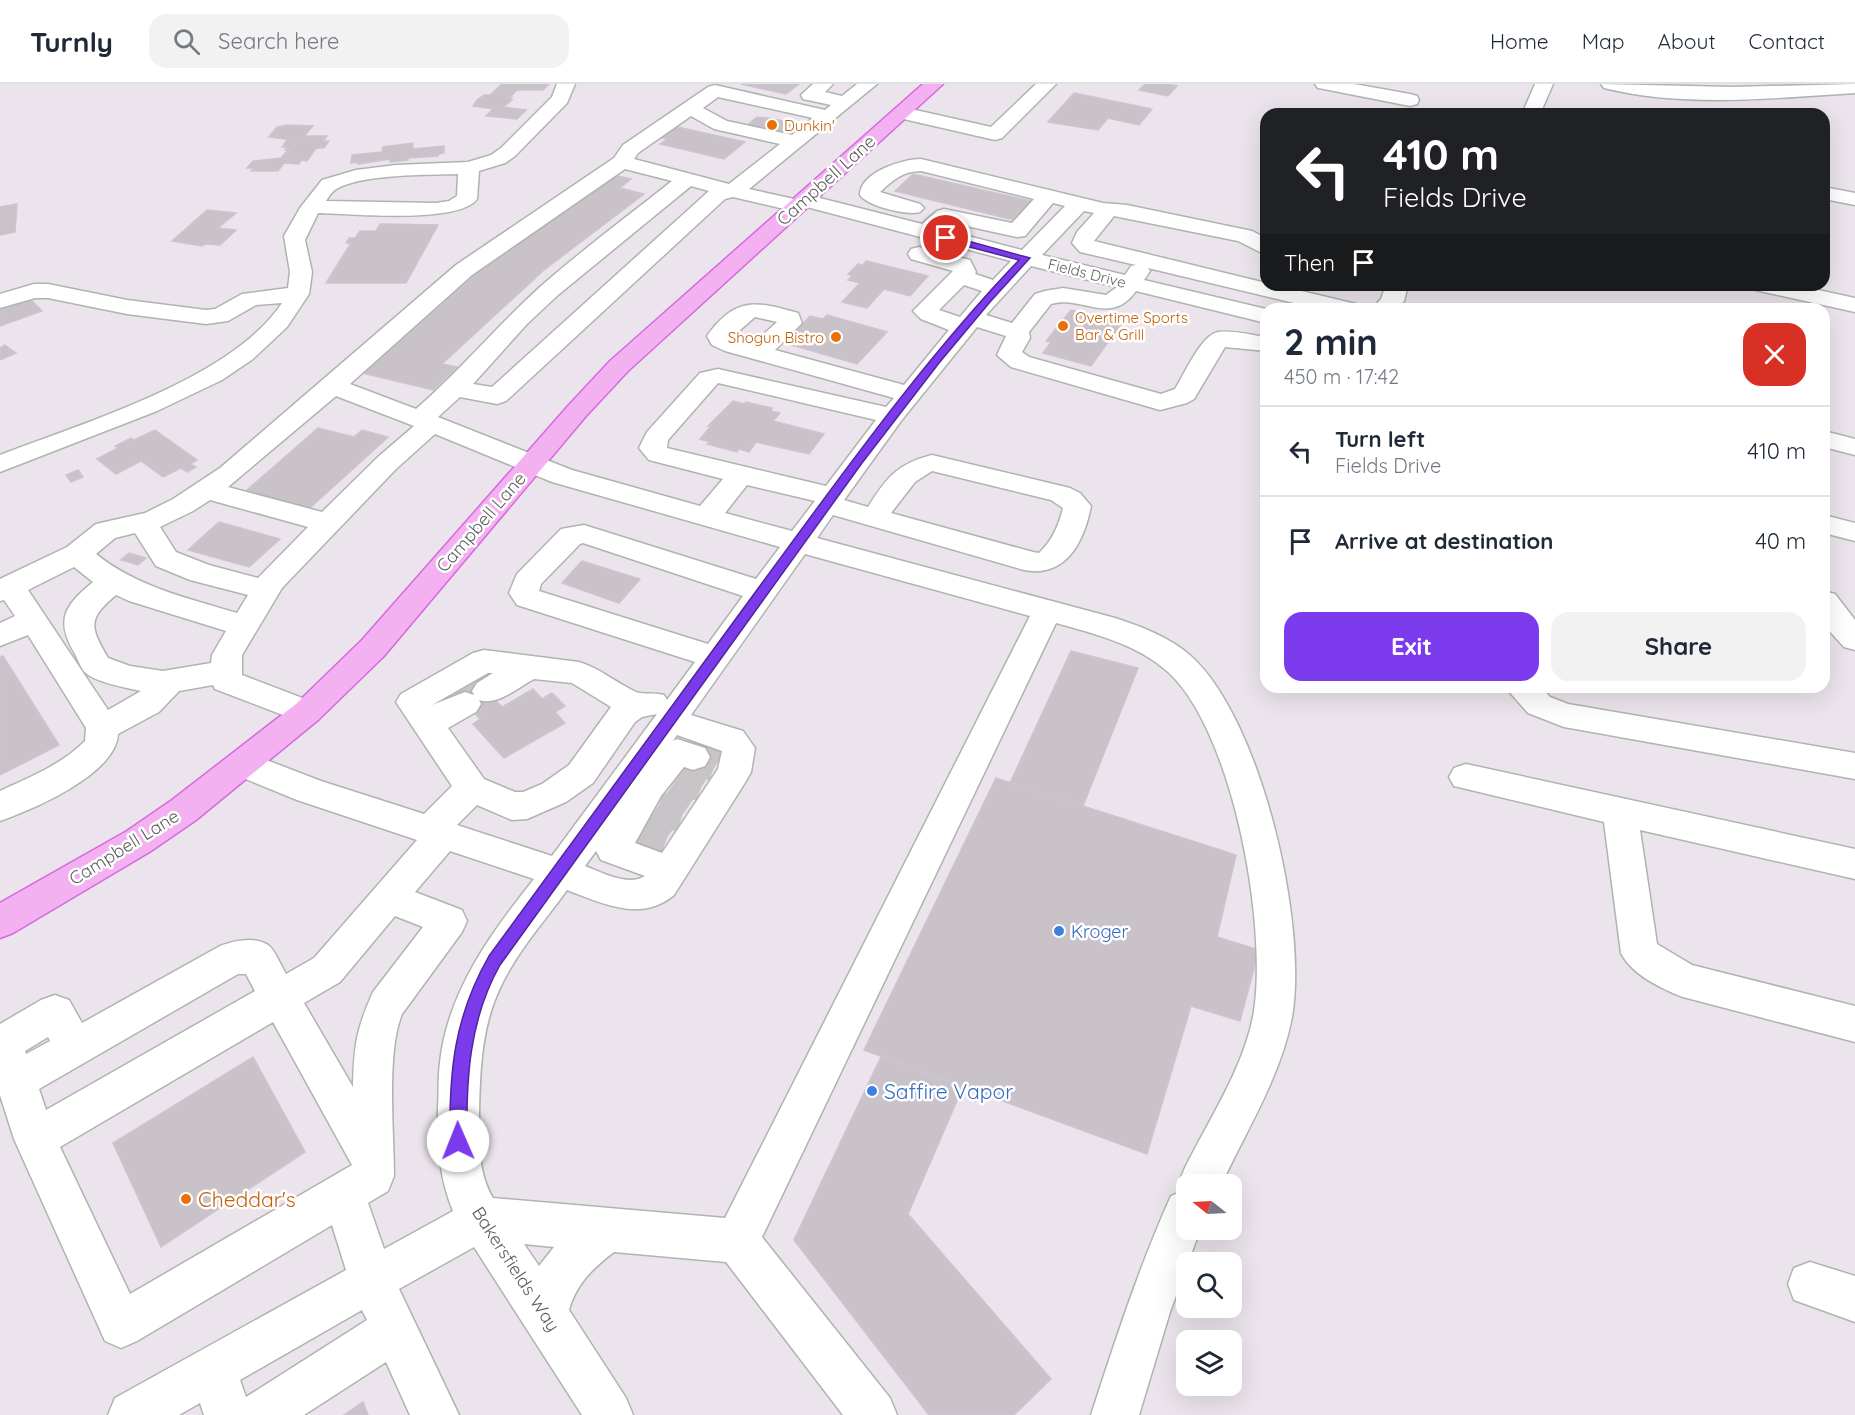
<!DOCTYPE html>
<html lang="en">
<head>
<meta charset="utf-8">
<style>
  :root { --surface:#fff; --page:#f2f2f3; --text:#1f2937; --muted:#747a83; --line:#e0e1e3; --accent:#7c3aed }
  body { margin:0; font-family:Quicksand,sans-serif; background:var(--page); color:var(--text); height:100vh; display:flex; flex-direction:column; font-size:22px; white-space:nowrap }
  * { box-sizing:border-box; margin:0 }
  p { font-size:20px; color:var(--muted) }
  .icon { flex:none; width:33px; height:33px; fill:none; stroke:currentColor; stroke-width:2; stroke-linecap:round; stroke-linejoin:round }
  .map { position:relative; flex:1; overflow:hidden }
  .details { position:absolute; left:1260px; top:219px; width:570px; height:390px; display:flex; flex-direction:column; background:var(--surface); border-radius:18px; box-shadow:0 6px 24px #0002 }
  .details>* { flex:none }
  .hud { position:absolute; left:1260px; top:24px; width:570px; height:183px; border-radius:18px; box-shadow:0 6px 24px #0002; background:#202124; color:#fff; overflow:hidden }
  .needle { width:39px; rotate:288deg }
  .fabs { position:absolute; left:1176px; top:1090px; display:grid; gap:12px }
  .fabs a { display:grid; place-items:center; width:66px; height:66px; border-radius:12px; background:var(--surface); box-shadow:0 6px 24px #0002; font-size:30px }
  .pin { position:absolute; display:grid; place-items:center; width:51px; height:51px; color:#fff; margin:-26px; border:3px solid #fff; border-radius:50%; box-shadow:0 2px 6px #0007 }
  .me { position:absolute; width:66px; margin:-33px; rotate:359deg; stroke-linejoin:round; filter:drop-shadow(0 0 4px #0008) }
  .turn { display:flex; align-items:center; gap:21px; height:126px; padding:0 24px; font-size:27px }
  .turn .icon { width:78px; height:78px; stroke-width:2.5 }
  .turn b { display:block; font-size:42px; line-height:51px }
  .then { display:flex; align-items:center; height:57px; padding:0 24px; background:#0003; gap:12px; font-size:22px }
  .round { display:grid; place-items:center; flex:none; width:63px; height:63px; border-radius:18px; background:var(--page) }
  .summary { display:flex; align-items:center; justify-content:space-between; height:102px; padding:0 24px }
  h1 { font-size:36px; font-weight:800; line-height:45px }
  .action { display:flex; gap:12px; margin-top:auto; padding:12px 24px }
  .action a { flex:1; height:69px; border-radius:18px; background:var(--accent); color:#fff; font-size:24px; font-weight:800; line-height:69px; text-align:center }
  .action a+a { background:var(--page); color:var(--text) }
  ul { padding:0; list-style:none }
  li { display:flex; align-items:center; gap:18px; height:90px; padding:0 24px; border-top:2px solid var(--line) }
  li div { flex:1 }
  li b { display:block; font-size:22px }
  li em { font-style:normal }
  header { display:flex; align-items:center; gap:36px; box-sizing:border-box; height:84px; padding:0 30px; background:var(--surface); border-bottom:2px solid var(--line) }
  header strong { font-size:28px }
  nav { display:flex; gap:33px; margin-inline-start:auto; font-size:21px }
  .search { width:420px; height:54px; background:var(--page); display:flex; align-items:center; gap:15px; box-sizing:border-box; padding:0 21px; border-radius:18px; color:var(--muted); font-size:22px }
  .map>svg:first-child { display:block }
  .building { fill:#c9c2c9; stroke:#cec3d0; stroke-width:1.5 }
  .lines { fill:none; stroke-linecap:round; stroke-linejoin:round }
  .minor-tunnel { stroke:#c8c4c8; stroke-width:33; stroke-dasharray:33 16; stroke-linecap:butt }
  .minor-casing { stroke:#afb4af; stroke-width:3 }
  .major-casing { stroke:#d56ade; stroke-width:3 }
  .minor { fill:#fff; fill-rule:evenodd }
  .major { fill:#f4b1f1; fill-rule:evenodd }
  .route { fill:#7c3aed; stroke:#51269a; stroke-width:1.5 }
  .food-dot { fill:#e8710a; stroke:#fff; stroke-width:2 }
  .shop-dot { fill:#3f7fe0; stroke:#fff; stroke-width:2 }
  .labels { text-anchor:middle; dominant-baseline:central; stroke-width:5; stroke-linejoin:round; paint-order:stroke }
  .far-food-label { font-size:15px; fill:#c56008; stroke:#fff; text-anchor:start }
  .far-street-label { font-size:15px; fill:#5d625c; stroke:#fff }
  .street-label { font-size:18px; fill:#5d625c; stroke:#fff }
  .shop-label { font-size:18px; fill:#366cbe; stroke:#fff; text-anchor:start }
  .near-shop-label { font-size:21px; fill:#366cbe; stroke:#fff; text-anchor:start }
  .near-food-label { font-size:21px; fill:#c56008; stroke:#fff; text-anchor:start }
</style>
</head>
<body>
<header>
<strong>Turnly</strong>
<div class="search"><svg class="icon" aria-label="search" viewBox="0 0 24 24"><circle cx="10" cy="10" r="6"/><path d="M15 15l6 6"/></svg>Search here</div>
<nav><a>Home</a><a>Map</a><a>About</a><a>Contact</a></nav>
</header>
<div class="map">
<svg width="1855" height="1331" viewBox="0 0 1855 1331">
  <rect width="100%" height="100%" fill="#ece4ec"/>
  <path class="building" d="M502,0h47l-6,6h-26l-5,5 -6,1 6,1 -3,3h3l-9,7 23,3 -9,9 -31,-3 7,-7 -20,-3 4,-6 7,-5h6z
    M741,0h58l-13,10z
    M1145,0h22l10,2 -9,10 -29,-6z
    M1074,9l78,16 -13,16 -31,-7 -10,12 -50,-8z
    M757,33l11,1 30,6 -15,10 -37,-8z
    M287,41l26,1 -9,10h23l-4,5h6l-5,7h-8l-9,13 -6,-1 -2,4 -15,-1 -6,8h-27l3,-3h-7l6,-7 28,-3 6,-7 3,1 1,-2h-6l2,-3h-5l5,-7h5l-23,-3 8,-10z
    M673,42l72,16 -21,17 -64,-15 7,-5 -8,-2z
    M413,59v6l31,-3v7l-5,1 -1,2 -30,2v2l-18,2v-3l-32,5v-2l-7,1 1,-8 30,-3 1,-5z
    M913,90l122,28 -17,19 -123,-30z
    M613,91l18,4 -11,9 24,6 -100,76 -102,94 15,3 -24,23 -70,-17 130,-114z
    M17,120l-2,28 -15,3v-28z
    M207,126l29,3 -18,15 18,2 -16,15 -15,-1 -3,2 -30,-5z
    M380,140l58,1 -32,58h-80l25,-40h-5l3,-5h6l5,-7h16z
    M866,177l62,15 -18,20 -26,-7 -17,19 -25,-6 18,-19 -12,-3 4,-4 -4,-2 10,-10 5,1z
    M30,215l12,12 -42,15v-16z
    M1071,226l51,13 -31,43 -48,-13 8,-11 -5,-1z
    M827,231l60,17 -30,32 -72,-21 25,-27 13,3z
    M5,261l11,8 -16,7v-12z
    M733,317l11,3 2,-2 26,6 -1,3 9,2 -7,8 51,13 -15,20 -53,-12 -7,10 -10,-3 -2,3 -30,-8 3,-2 -10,-3 11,-13h-3z
    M318,344l36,9 8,-7 26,7 -78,71 -64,-17z
    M155,346l42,30 -7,4 6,3 -9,5 -6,-4 -18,9 -22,-16 -25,13 -19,-15 21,-11 -3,-2 16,-8 3,2z
    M78,386l5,7 -12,5 -5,-7z
    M219,438l61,17 -31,28 -61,-17z
    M129,469l17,5 -8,7 -17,-5z
    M582,477l58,18 -21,24 -57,-20z
    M1071,567l67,17 -55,138 -73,-23z
    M3,572l56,89 -59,30v-118z
    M474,592l28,31 31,-18 9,10 10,-6 13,13 -10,6 10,11 -61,35 -31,-34 7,-5 -28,-30z
    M701,661l23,7 -66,98 -24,-8z
    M996,694l240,77 -19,82 42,13 -19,71 -49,-15 -44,148 -283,-104z
    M253,973l52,95 -144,95 -48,-104z
    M881,973l82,30 -55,127 143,165 -37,36h-85l-135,-175z
    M363,1318l5,13h-24z"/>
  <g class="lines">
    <path class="minor-tunnel" d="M693,673l22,8
      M679,693l23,8
      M658,724l24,8
      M643,745l24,9"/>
    <defs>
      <path id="minor" d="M557,0h18l-8,19 -52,53 -10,7 -26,8 -2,28c-17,25 -127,15 -159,14l-13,27 7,32 -3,22 -22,33 -34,32 -31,21 -65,31 -157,61v-17c83,-32 232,-76 282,-152l-26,2 -28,16 -22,3 -79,-10 -79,-16h-13l-35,10v-14l34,-10h14l79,16 79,10 9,-1 27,-15 46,-6 2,-16 -6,-36 16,-28 22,-28 34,-10 40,-5 72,-3 23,-7 10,-7 51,-51zM458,90l-1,22 -8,5 -13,2 -110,-2c3,-5 7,-11 12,-13 27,-14 90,-13 120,-14z
        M813,0h20l-8,8 17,4 15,-12h20l-128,105 45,10 3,-3 7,-2 118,30 15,-13 7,-2 68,14 22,-24 -113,-28c-18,0 -28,9 -41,21l40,12 4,4 -4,4c-12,4 -53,-6 -60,-17 0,-23 43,-36 61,-36l182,44 24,2 125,26 14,7v17l-28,-14 -124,-25 -20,25 172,42v2h10l80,19 4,5h-41l-171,-41 2,3 -6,9 122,29v14l-130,-32c-26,36 -53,4 -85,13l-22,28 1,6 -8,14 7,5 132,37 14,-5c9,-14 26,-54 43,-57 15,-2 33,3 48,5v14l-41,-4 -31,52 -7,4 -27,7 -149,-43 -14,-12 9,-19 -29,-9 -76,94 -57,79 24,7c19,-30 29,-43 64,-52l138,33 10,5 11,13c-7,36 -25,72 -67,64l-191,-55 -16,23 298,80c27,9 55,19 77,39 70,65 116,268 100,360 -11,59 -46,114 -71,168h-35v45h14l-30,82 -31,103h-48c24,-74 48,-148 80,-219l9,-4 -2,-7 6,-15c24,-49 58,-99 69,-153 16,-86 -19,-285 -85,-345 -31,-28 -73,-38 -112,-49l-294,614 128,161 7,17h-54l-117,-153 -112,-10c-21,16 -38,32 -45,58l57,88 7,17h-51l-108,-168 -75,42 60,126h-49l-24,-53 -82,53h-100l-4,-12 -21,12h-71l7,-17 231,-128 -14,-45 -195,116 -16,7 -16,-7 -91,-202 -14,-44v-71l41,-24 14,-5 14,5 13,23 138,-77c14,-5 34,-10 48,-1 7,5 13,21 18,29l28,-16 103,-118 -120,-40 -66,-27 -5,-9 5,-9 12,-4 78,30 103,33 28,-28 -56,-84 5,-8 72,-41 11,-3 95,12c21,6 37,21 57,30 7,3 19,0 28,3l3,5 28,-38 -178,-57 -8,-12 8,-19 44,-45 23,-4 172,54 24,-32 -228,-65 -117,-48 -39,35 -114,119 -40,67v20l76,29 5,8 -5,8 -11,4 -11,-4 -81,-31 -2,-4 -34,6 -20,21 -41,22c-2,40 -84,75 -118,87v-30c30,-14 61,-26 85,-50l1,-13 -58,-93 -28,11v-23l15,-7 -11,-16 -4,1v-22l67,-32 29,-23 49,-11 28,-14 47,-31 236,-203 158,-107 9,-13 85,-58 7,-2 110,25 6,-5 -28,-6 -2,-4zM718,13l95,21 -21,17 -65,-14 -24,-13zM691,32l23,13 66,15 -51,40 -95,-25 4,-6zM625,85l47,12c-44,35 -90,69 -132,106 -43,39 -80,84 -124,122l-66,-25 122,-109zM691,102l18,5 -217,196 -19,-3 54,-60 31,-29zM733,113l64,15 7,-2 3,-3 204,54 -18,19 -18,-6 1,-2 -6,-12 -51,-13 -8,2 -3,5 3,5 42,12 -40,40 8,8 28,11 -45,55 -129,-35 27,-27 -4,-10c-41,-12 -63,-17 -91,23l5,9 13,6 169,47 -8,9 -168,-38 -18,4 -53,59 -8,16 10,12 74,19 -23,27 -128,-36 -134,-53 22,-20 37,7 9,-3 219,-202zM1053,119l12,3 -43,44 -81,-21 7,-7 69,15 8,-1zM1084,127l10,2 -17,19 -5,11 8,9 56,13 -5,1 -6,9 -83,-20zM1031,182l86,21 -11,8 -43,-7 -18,3 -10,3 -23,29 -26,-8zM964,201l18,6 -22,26 -21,-7zM755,233l22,5 -24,22 -21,-7zM718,299l158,37 -50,66 -159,-38 1,-8zM336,312l78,30 -36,31 -56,55 -94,-25zM932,387l119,29 12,8c-4,17 -11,33 -24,45l-6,-1 -142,-39 24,-31zM747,401l68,16 -23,30 -67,-18zM210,416l98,27 -50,51 -49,-13 -33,-13 -16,-25 33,-16zM135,449l21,33 34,14 58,15 -11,18c-50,-15 -100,-26 -141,-59l19,-16zM583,459l160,53 -35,48 -169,-53 2,-7 39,-40zM805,470l225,62 -305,602 -232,-20c-15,-24 -14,-56 -14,-84 1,-43 2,-86 21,-126 16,-35 44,-66 67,-98 35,13 74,33 107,5l72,-114 5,-9 4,-24 -12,-17 -52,-16zM74,483l19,15c-29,24 -38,38 -18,72 3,6 7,17 12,20 12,9 40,14 54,17l-33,19 -80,-120zM116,511l13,6 97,30 -14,24 -1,8 -48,8 -33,-5 -22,-8c-18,-31 -21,-39 8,-63zM488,589h5l-16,10 -5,8 2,4 -9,-3 -33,13zM534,595l38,4 39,24 -42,58 -27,19 -19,8h-8l-31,-13 -36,-51 28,-16 5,-8 -2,-4c19,6 38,-12 55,-21zM657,630l-105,142 -95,-31 20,-20 35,15 15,-1 39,-17 27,-19 42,-61 7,-5zM677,651l45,16 -4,18 -56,84 -27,-10 26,-47 23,-29 9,3 12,-4 5,-9 -5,-9 -28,-9 -4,2zM450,767l84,28c-43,54 -86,112 -94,183 -2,15 -1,31 -2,46 -1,36 1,69 15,103l-69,38 -16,-46 20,-12 6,-15c0,-44 -8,-123 8,-162l60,-82 5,-11 -5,-11 -47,-18zM596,767l5,9 44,16c-17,11 -44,-4 -60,-10zM395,832l28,11 -50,65c-17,38 -19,54 -20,95l-49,-84 36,-21zM238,890h8l9,17 -209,119 -7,-21zM273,938l79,143 -222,129 -70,-147zM48,953l2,4 -24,13 -1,-3zM524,1160l30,3 -15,19zM362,1226l5,10 -121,77 -6,-17z
        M1036,0h20l-54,54 -7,2 -100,-23 -2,-4 2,-4 7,-2 89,20z
        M1315,0h39l56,10 7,2 2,4 -2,4 -7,2 -86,-17 -6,-1z
        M1535,0h18l-13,30h-18z
        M1601,0l131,3 123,-3v9c-82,5 -171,15 -251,-5z
        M1824,103l31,6v12l-31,-6z
        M1386,201h22l-4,16 -7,8h-25l9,-10z
        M1752,201h43l60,13v14l-100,-22z
        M1824,347l31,8v16l-31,-8z
        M1824,431l31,8v18l-31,-8z
        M1824,507l11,3 20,26v30l-11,-3 -20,-22z
        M1505,603h36l9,10 18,7 287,49v26l-291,-52 -36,-14z
        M1466,680l389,85v30l-215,-49 17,114 35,21 163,41v36l-172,-45c-21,-8 -52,-23 -62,-44l-17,-131 -150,-36 -5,-9 5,-9z
        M1810,1178l45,14v46l-61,-22 -6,-16 6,-16z"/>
      <path id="major" d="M923,0h20l-315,287 -42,45 -202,240 -66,64 -122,100 -45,31 -138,82 -13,5v-35l127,-72 45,-31 124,-96 66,-64 206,-234 42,-45z"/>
    </defs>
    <use href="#minor" class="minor-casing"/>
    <use href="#major" class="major-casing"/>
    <use href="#minor" class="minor"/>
    <use href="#major" class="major"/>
  </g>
  <path class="route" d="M946,151l84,23 -40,44 -51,61 -77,100 -362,502c-31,55 -34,115 -33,176l-3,6 -6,3 -6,-3 -2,-6c-1,-69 4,-124 39,-185 92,-126 184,-252 276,-377 81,-110 160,-221 254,-319l-76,-20 -2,-2z"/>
  <g class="food-dot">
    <circle cx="772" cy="41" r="6"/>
    <circle cx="1063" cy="242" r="6"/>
    <circle cx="836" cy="253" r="6"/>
    <circle cx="186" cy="1115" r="6"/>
  </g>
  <g class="shop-dot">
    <circle cx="1059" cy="847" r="6"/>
    <circle cx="872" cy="1007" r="6"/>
  </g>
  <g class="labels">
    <g class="far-food-label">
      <text x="784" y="41">Dunkin'</text>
      <text x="1075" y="233">Overtime Sports<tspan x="1075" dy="17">Bar &amp; Grill</tspan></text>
      <text x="824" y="253" text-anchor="end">Shogun Bistro</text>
    </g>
    <g class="far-street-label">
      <text transform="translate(1087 189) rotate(14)">Fields Drive</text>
    </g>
    <g class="street-label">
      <text transform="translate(826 96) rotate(-42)">Campbell Lane</text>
      <text transform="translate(481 438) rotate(-49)">Campbell Lane</text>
      <text transform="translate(124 763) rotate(-32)">Campbell Lane</text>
      <text transform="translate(516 1185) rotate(57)">Bakersfields Way</text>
    </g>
    <g class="shop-label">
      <text x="1071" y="847">Kroger</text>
    </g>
    <g class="near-shop-label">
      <text x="884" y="1007">Saffire Vapor</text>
    </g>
    <g class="near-food-label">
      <text x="198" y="1115">Cheddar's</text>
    </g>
  </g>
</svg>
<div class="fabs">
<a><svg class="needle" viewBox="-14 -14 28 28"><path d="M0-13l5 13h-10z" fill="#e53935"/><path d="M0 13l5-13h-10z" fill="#747a83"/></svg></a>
<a><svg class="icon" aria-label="search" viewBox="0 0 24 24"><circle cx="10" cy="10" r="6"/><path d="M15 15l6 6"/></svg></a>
<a><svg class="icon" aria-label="layers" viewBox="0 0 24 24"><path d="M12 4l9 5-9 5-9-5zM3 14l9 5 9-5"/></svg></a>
</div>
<div class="pin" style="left:946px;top:154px;background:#d93025"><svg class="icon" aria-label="arrive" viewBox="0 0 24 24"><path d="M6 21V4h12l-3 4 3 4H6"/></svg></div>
<svg class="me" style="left:458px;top:1057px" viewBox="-20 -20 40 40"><circle r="19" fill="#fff"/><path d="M0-13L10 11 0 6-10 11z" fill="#7c3aed"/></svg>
<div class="hud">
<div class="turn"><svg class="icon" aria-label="left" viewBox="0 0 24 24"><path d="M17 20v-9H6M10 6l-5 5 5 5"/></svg><div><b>410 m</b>Fields Drive</div></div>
<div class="then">Then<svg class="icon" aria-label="arrive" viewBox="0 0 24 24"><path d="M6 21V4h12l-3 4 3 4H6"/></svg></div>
</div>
<section class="details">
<div class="summary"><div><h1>2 min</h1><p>450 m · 17:42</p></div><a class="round" style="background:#d93025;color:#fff"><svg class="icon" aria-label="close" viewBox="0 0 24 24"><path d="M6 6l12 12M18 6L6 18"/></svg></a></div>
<ul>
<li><svg class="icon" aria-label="left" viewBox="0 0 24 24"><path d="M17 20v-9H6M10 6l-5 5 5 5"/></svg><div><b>Turn left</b><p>Fields Drive</p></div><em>410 m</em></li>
<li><svg class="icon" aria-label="arrive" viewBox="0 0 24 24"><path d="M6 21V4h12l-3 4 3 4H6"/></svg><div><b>Arrive at destination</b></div><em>40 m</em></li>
</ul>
<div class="action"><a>Exit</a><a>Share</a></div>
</section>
</div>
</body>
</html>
